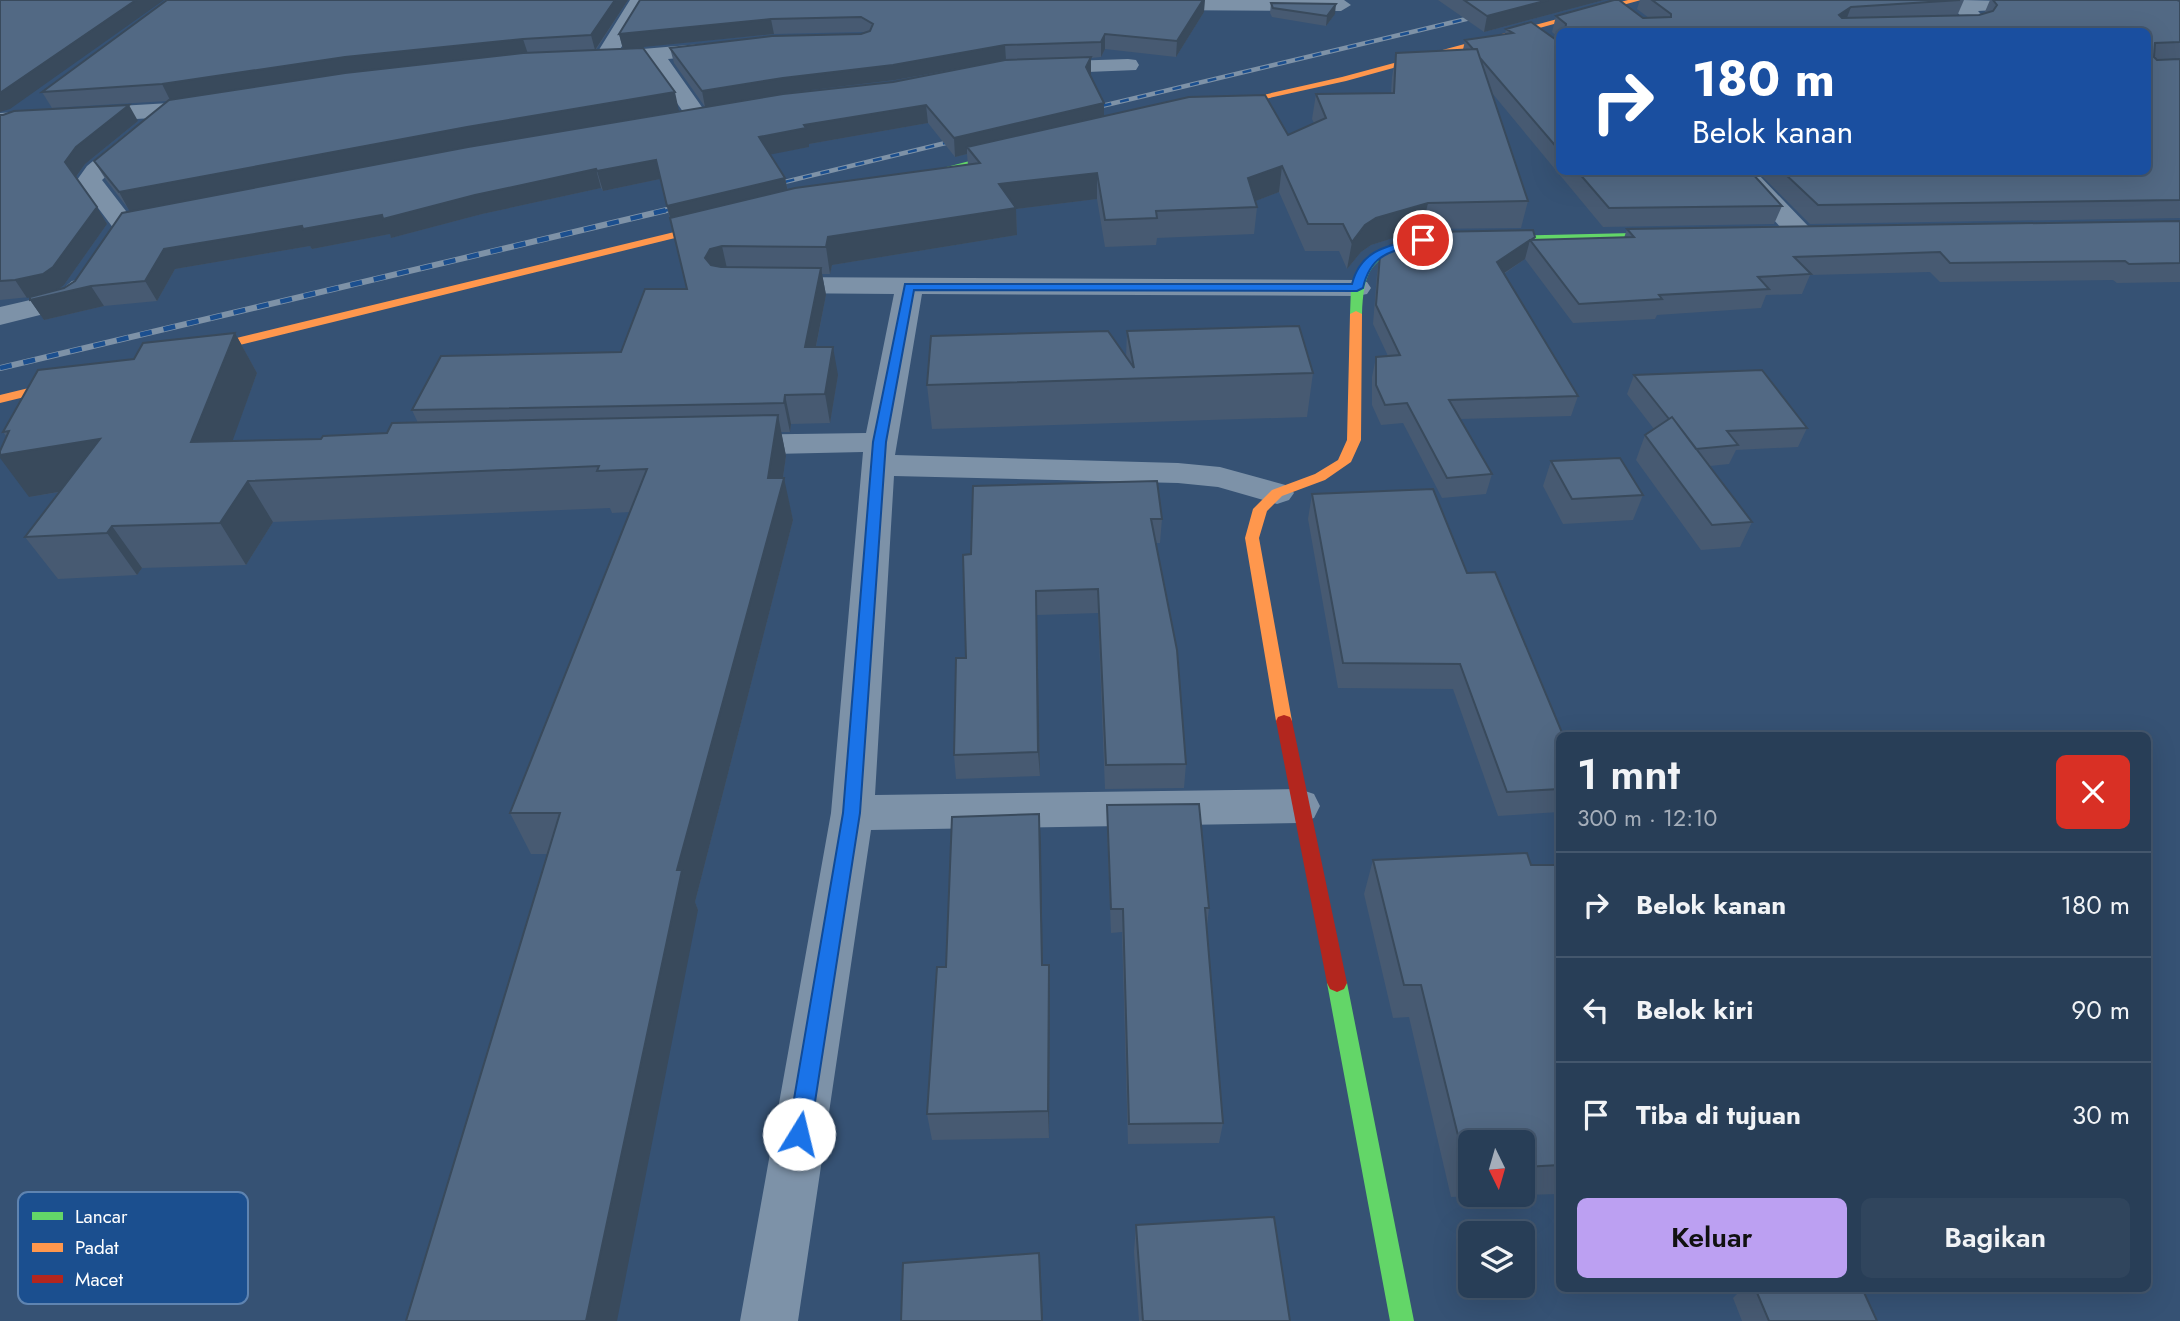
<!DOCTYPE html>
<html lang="id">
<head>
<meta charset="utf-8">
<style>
  :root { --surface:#283e57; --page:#30455d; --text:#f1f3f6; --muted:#a5aeba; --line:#44576d; --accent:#bca0f2 }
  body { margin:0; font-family:Jost,sans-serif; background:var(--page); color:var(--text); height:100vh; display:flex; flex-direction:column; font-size:26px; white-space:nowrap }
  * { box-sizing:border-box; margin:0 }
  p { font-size:23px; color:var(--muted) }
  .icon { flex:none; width:38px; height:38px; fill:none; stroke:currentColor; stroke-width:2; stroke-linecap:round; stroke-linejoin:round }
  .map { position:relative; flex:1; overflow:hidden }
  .sheet { position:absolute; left:1556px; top:732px; width:595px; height:560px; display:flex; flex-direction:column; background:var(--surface); border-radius:10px; box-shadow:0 7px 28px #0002,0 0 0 2px var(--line) }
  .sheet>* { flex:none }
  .banner { position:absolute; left:1556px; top:28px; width:595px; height:147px; border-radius:10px; box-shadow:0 7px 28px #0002,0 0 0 2px var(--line); background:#1a4fa0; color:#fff; overflow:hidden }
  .needle { width:46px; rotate:175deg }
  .controls { position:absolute; left:1458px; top:1130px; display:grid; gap:14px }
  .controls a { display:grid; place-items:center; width:77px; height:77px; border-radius:10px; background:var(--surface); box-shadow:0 7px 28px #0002,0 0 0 2px var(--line); font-size:35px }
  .pin { position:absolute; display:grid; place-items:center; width:60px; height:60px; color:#fff; margin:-30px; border:4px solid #fff; border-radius:50%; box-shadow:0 2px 7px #0007 }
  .me { position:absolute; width:77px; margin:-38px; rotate:9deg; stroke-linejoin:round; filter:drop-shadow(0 0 5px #0008) }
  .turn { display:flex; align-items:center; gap:24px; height:147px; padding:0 21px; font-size:32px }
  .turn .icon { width:91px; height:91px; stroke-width:2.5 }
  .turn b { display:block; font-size:49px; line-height:60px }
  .round { display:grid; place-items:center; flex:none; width:74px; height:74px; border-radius:10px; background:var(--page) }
  .head { display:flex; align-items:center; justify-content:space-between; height:119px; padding:0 21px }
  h1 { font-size:42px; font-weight:600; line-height:52px }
  .button { display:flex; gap:14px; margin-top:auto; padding:14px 21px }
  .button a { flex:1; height:80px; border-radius:10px; background:var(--accent); color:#111; font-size:28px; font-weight:600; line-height:80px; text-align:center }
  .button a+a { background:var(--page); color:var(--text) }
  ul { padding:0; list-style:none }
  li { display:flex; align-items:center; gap:21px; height:105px; padding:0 21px; border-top:2px solid var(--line) }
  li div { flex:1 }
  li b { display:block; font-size:26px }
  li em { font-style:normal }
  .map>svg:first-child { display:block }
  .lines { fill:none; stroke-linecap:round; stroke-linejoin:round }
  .street { fill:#7d92a8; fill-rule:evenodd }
  .fast { fill:#63d668; fill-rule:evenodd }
  .slow { fill:#ff974d; fill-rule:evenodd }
  .jam { fill:#b3261e; fill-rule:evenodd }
  .rail-far1-casing { stroke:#7e92a7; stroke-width:4.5 }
  .rail-casing { stroke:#7e92a7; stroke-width:6 }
  .rail-far1 { stroke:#1b4f8f; stroke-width:2.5; stroke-dasharray:9; stroke-linecap:butt }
  .rail { stroke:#1b4f8f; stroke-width:4.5; stroke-dasharray:12; stroke-linecap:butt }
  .wall { fill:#475a72; fill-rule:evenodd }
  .shaded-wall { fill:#394a5c }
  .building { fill:#526984; stroke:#394a5c; stroke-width:2 }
  .route { fill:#1a73e8; stroke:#114b97; stroke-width:2 }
  .key { fill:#1b4f8f; stroke:#5f84b1; stroke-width:2 }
  .key-label { font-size:19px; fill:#fff }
</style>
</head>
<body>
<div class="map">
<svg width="2180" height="1321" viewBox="0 0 2180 1321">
  <rect width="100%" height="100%" fill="#365274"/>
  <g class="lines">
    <path class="street" d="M630,0h20l-31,51 105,-9 7,2 3,4 -3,4 -7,2 -56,5 41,58 -3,5h-16l-42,-61 -52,4 -7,-2 -4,-4 4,-4 8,-2z
      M1147,0h197l7,5 -10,6 -187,-1 -7,-2 -3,-4z
      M1962,0l81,2 -10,6 -55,3 9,10 -3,4 -13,4 -136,3 10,-6 117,-8 -10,-12z
      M1128,59l8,1 3,5 -3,5 -97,4 -8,-1 -3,-5 3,-5 8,-1z
      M206,98l8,2 3,5 -3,5 -44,7 -170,10v-14l170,-10z
      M139,128l8,2 4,5 -4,5 -45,40 34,44 -4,5 -9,3 -9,-3 -37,-49 10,-14 44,-36z
      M1731,172h25l53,55 4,6 -4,6 -9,2 -9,-2z
      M771,277l586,3 10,2 4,6 -4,6 -10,2 -435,-2 -27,161 283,8 42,4 69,19 5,7 -5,7 -12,4 -59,-17 -40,-4 -284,-7 -19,319 424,-6 15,5 6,12 -6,12 -15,5 -428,7 -73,491h-58l91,-508 32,-361 -132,3 -11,-3 -5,-7 5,-7 11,-3 135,-2 28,-139 -123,-1 -10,-2 -4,-6 4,-6z
      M82,279l10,2 4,6 -20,19 -76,19v-18l56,-13 16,-13z"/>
    <path class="fast" d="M1020,148l5,3 -2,2 -118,29 -5,-3z
      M1677,232l5,3 -1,2 -257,6c-48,15 -60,17 -62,71l-6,3 -6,-3 1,-26 11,-24 15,-13 42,-13z
      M1337,974l7,3 3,6 67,338h-24l-63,-338 3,-6z"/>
    <path class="slow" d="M1628,0h13l-295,81 -131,29 -5,-3 132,-30z
      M724,220l5,3 -1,2 -541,133 -6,-4 6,-4z
      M1356,311l6,3 -1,126 -10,22 -26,18 -43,16 -15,15 -8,27 33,183 -2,4h-12l-2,-4 -31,-183 8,-29 19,-19 43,-16 23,-14 9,-20 3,-126z
      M74,377l4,1v6l-78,19v-8z"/>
    <path class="jam" d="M1284,715l6,2 2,4 55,262 -3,6 -7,3 -7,-3 -3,-6 -51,-262 2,-4z"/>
    <defs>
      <path id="rail-far1" d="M1085,110l398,-95
        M768,186l194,-47
        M664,211l23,-6"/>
      <path id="rail" d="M0,368l671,-159"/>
    </defs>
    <use href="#rail-far1" class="rail-far1-casing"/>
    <use href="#rail" class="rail-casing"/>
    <use href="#rail-far1" class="rail-far1"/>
    <use href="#rail" class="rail"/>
  </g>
  <path class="wall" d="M628,0l-32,50 27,-1 -4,-15 21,-34 564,12 -28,45 -71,-8 -4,8 -10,1 -1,19 14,40 184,18 26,-12 -2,-4 4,-25 75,-1 1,-16 4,-24 67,-3 2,-10 40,-6 1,-5 53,11v132h192l31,34 -8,18 -171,3 -111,-134 36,108 -7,27 -99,1 -51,16 -10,7 -14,17 -8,-18h-34l-26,-59 -24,9 2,6 -3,27 -97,4 -1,7 -51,2 -8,-48 -81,10 1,26 -185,30 -2,9h-8l4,21 -10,52 22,28 -8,48 -39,1 -1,8h-9l5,24 -3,22 10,42 -98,382 3,8 -151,-56h-16l-21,-41 120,-301 -18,1 -2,-5 -337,14 -27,43 -104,3 -5,7 -79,4 -33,-42 35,-45 -31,5 -22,-60 -4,-5 131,-73 101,-26 22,40 -25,68 89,-2 66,-6 31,-10 -6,-13 209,-58 66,-63 -27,-110 -57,12 -2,-3 -119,26 -91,24 -1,-4 -78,15 -2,-3 -135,23 -18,32 -53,5 -60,14 -14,-20v-3l-30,3v-185l138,6 -53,43 -9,13 31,47 -43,61 -7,5 7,-2 11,-7 55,-70 -24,-31 -12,-19 73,-60 -115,7 -10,-16zM863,32l1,1 -3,1 -191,14 4,15 31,44 81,-14 109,-13 74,-13 -76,15 -311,46 97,-17 -50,-63 145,-14zM928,123l27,34 12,-3 1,11 -180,25 -3,-12 -15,-24 39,-7v-3z
    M1438,0h166l-120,32z
    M1640,0h324l-7,16 22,-1 5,-1 6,-14h190v58l-23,2 23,-1v159l-370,6 -52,-52h389v-140h-588v6l-7,-6 4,-16 93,2 -12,-9z
    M1271,3l64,11 -9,12 -54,-9 -2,-4z
    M2180,221v61l-63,1 -4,-3 -173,2 -10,-10 -120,3 -8,19 -36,1 -5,13 -104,7 -2,4 -82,4 -48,-64 -21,15 74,122 -7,20 -111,3 32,55 -6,20 -44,4 -39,-75 -22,2 -9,-20v-28l4,-20 12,-1 -15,-32 4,-50 3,-19 155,-18 -1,3 90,-2 3,-9z
    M1127,331l186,42 -6,44 -375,12 -5,-44 199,-27z
    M1634,375l173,53 -9,19 -62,3 -7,14 -19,2 42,56 -12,25 -39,3 -65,-90 9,-25 9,-6 -27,-35z
    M1551,461l92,34 -10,25 -70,4 -20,-38z
    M973,486l189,33 -2,24h-4l30,221 -2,24 -79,1 -7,-176 -61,2 3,161 -84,3 -2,-24 12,-97z
    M1312,494l155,79 92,162v77l-61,4 -45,-127 -115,-1 -30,-169z
    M1107,805l102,103 -2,19 16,196 -4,20 -91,1 -6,-212 -11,1 -4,-104z
    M1039,814l4,151h6l1,29 -1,144 -117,2 -5,-26 19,-147z
    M1373,860l158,5h28v329l-37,1v-52h-52v52h38l-57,2 -42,-180 -16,1 -29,-124z
    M1136,1225l154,96h-151l-5,-69z
    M1743,1288h119l15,33h-135l-9,-23z"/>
  <path class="shaded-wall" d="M136,0h28l-154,109 -10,3v-19z
    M615,0h13l-33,50 -4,-15z
    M1203,0h2l-1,12 -28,45 1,-16z
    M1548,0h56l-120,32 3,-16z
    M1336,4l-1,10 -9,12 1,-10z
    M1851,7l-6,16 -6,-8z
    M771,19l3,15 -151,15 -4,-15z
    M1105,34v15l-4,8v-15z
    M523,39l5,15 -358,46 -8,-16 183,-27z
    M1005,45l1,15 -111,20 -109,13 -81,14 -3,-16 81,-13z
    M1091,57v18l-5,10v-18z
    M675,92l4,19 -205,35 -344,66 -11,-20 348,-65z
    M1104,103v18l-137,26v7l-12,3 -1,-19z
    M129,105l9,16 -53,43 -10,14 -10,-16 11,-15z
    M926,105l2,18 -119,21v3l-46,9 -4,-19 45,-12z
    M656,160l4,19 -57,12 -6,-20z
    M1282,166l-3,26 -34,13 3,-27z
    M596,169l5,19 -119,26 -91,24 -1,-4 -78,15 -2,-3 -135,23 -18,32 -12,-20 19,-32 311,-54z
    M1097,173v26l-81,10 1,26 -185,30 -2,9 -4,-27 2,-10 171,-53z
    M785,178l4,19 -117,28 -5,-19z
    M1428,203l-6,26 -51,16 -10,7 -14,17 5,-27 13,-17 11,-7z
    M97,207l10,17 -43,61 -9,7 -28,6 -12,-18z
    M1530,240l-5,19 -33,22 5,-19z
    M722,246l6,27 -16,12 -7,-27 5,-9z
    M821,268l5,27 -16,81 -5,-29z
    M91,286l13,20 -60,14 -14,-20z
    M235,333l22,40 -40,111 -26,-42z
    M833,347l5,28 -8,48 -5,-29z
    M785,395l6,29 -1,8 -6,-29z
    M778,415l8,41 -4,28 2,-6 9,42 -98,382 3,8 -81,411h-31l91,-451 91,-392z
    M100,439l28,41 -99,17 -29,-39v-3z
    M248,481l25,41 -27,43 -26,-42z
    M112,526l30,42 -5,7 -30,-42z
    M1036,591l1,24 3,161 -2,-24z
    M1039,814l2,30 2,150 -1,-29z
    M1049,965l1,29 -1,144 -1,-27z
    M1039,1253l2,27 2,41h-1z"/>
  <path class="building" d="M0,0h136l-136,93z
    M167,0h448l-24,35 -68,4 -178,18 -183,27 -120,8z
    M640,0h563l-26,41 -72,-7 -4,8 -96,3 -112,20 -110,13 -81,13 -32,-43 102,-12 89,-2 9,-3 3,-7 -12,-7 -90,2 -152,15z
    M1464,0h84l-61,16z
    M1614,0h5l24,18 28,-1v-3l-19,-14h308l-109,7 -12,8 3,3 137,-3 14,-4 4,-6 -4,-5h184l3,1v41l-25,1 -1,14 3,3 23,-1v141l-362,5 -35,-33h364v-140h-582l1,-8 -10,-8z
    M1271,3l65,1 -9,12 -54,-8z
    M1531,22l24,17 4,1v110l-79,-92 -3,-9h-4l-8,-9 48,-7 -7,-4z
    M643,48l32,44 -208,35 -348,65 -25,-31 75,-61 176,-27 178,-20z
    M1477,49l51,152 -100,2 -52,15 -11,7 -13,17 -9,-18h-35l-26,-58 -34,12 9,29 -101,4 1,7 -52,2 -8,-47 -98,11 17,24 -188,29 -2,10 -104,-1 -12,3 -5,9 6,7 10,2 100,1 -16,79h28l-8,47 -40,1 -1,8 -372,7 29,-54 180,-4 24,-63h42l-17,-71 125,-30 185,-25 -13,-16 222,-50 76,-2 23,40 38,-17 -10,-24 78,-1 2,-40z
    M1091,57l-5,10 18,36 -150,35 -28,-33 -122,20 2,3 -47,9 26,41 -118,28 -11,-46 -59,11 -1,-2 -121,26 -92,24 -1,-4 -79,14 -1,-3 -138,23 -19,32 -54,5 -61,14v-3l34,-9 11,-7 47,-68 346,-66 315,-53 110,-12 112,-22z
    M129,105l-53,42 -11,15 32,45 -44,60 -10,7 -28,6 -15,1v-166h3l11,-4z
    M1578,172h173l31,34 -173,2z
    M2180,221v42l-51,1 -4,-3 -175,2 -10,-11 -146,5 17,17 -53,3 11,12 -110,6 3,4 -83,5 -49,-64 -33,22 81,134 -129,4 43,74 -45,4 -40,-75 -22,2 -9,-20v-28l24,-2 -24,-50 4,-50 16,-15 32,-8 105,-2 2,7 -4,3 103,-3 -7,-8z
    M1299,326l14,47 -386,12 4,-49 177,-5 26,37 -7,-37z
    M235,333l-44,109 130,-3 2,-3 64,-3 5,-10 386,-8 -10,63h16l-107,392h5l-96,451h-180l154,-508h-50l137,-344 -50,2 2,-5 -351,15 -28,42 -108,3 -5,7 -82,4 75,-98 -100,16v-4l9,-20 -6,1 35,-62 96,-11 9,-16z
    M1762,370l45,58 -80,3 11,14 -42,4 -24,-32 -3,2 -35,-44z
    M1672,417l80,105 -40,3 -67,-90z
    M1620,458l23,37 -71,4 -21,-38z
    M1157,481l5,38h-11l26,131 9,114 -80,1 -8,-176 -62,2 2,161 -84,3 2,-97h10l-3,-103 8,-1 2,-68z
    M1433,489l34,84 28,-1 68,163h-4v54l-52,3 -47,-128 -117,-1 -31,-169z
    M1199,804l10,104h-4l18,215 -94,1 -6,-215h-12l-4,-104z
    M1039,814l3,151h7l-1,146 -121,3 10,-147h9l6,-150z
    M1527,853l4,12h28v300l-37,2v-24h-52v25h-4l-45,-183h-17l-31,-125z
    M1274,1217l16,104h-147l-7,-96z
    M1039,1253l3,68h-141l2,-58z
    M1755,1288h107l15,33h-108z"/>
  <path class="route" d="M1423,237l5,3 -2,2c-31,9 -55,9 -63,46l-6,3 -443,-1 -28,152 -26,371 -50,321 -3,7 -8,4 -7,-4 -4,-7 55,-321 30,-371 32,-158h447c9,-36 39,-39 71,-47z"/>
  <rect x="18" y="1192" width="230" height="112" rx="10" class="key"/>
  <rect x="32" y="1212" width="31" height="8" fill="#63d668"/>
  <rect x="32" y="1243" width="31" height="9" fill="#ff974d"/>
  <rect x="32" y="1275" width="31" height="8" fill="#b3261e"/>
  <g class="key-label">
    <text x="75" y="1223">Lancar</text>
    <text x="75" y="1254">Padat</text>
    <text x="75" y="1286">Macet</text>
  </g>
</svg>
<div class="controls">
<a><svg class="needle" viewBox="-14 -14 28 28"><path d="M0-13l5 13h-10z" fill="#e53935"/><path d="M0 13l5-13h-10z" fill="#a5aeba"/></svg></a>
<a><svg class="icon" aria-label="layers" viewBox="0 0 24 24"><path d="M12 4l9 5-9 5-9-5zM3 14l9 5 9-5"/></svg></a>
</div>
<div class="pin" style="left:1423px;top:240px;background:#d93025"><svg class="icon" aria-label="arrive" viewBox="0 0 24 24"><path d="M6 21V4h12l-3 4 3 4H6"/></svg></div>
<svg class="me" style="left:799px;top:1134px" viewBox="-20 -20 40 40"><circle r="19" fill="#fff"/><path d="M0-13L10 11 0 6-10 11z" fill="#1a73e8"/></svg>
<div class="banner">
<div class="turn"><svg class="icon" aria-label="right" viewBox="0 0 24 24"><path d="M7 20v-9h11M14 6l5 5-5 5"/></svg><div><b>180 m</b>Belok kanan</div></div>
</div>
<section class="sheet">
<div class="head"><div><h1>1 mnt</h1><p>300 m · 12:10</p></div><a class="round" style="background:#d93025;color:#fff"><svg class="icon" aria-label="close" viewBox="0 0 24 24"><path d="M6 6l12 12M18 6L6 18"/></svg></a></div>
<ul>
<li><svg class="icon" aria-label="right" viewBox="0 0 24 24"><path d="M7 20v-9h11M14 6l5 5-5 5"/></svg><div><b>Belok kanan</b></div><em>180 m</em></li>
<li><svg class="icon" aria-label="left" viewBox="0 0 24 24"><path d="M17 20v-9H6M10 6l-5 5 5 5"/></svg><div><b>Belok kiri</b></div><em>90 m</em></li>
<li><svg class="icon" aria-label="arrive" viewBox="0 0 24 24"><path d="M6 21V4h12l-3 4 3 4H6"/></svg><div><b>Tiba di tujuan</b></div><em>30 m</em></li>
</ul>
<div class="button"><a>Keluar</a><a>Bagikan</a></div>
</section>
</div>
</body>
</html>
